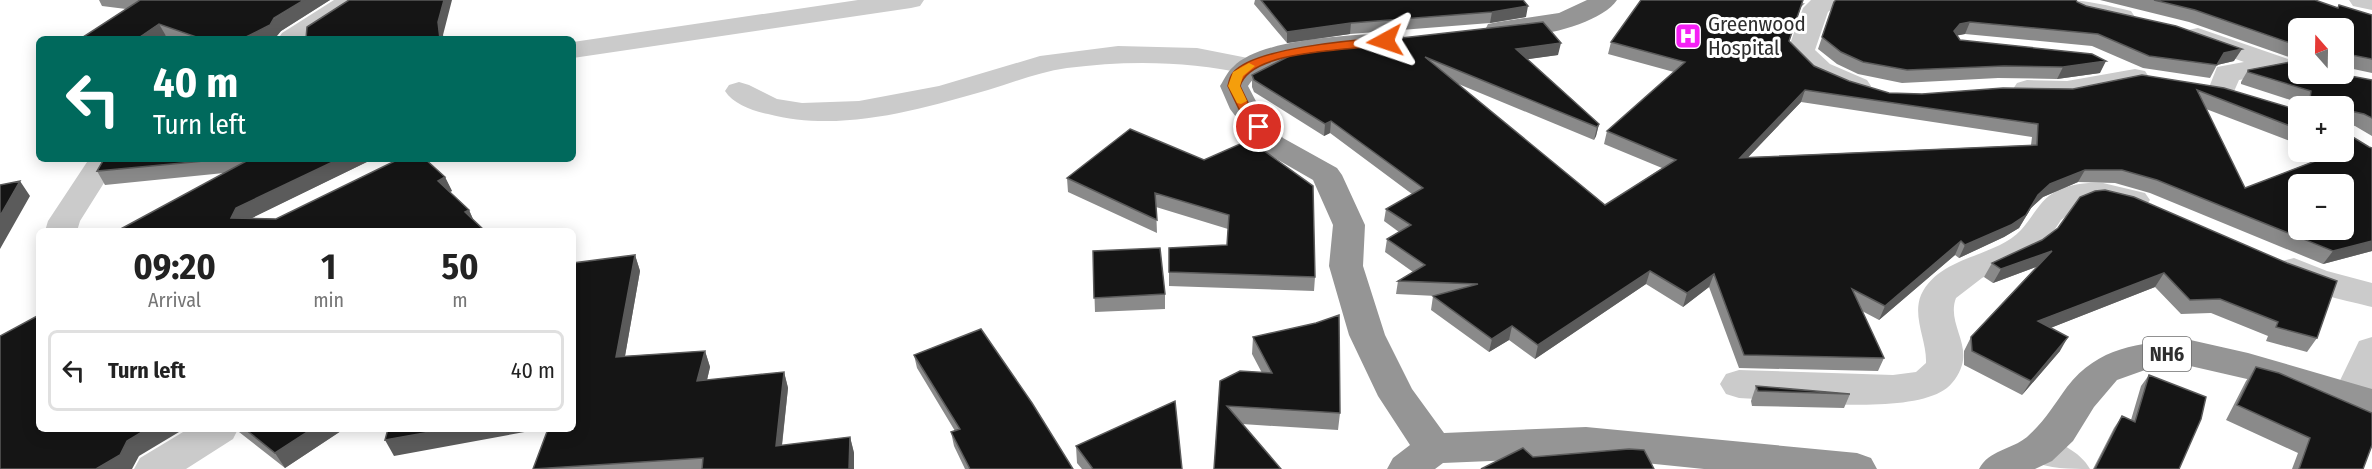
<!DOCTYPE html>
<html lang="en">
<head>
<meta charset="utf-8">
<style>
  :root { --surface:#fff; --page:#f2f2f2; --text:#222; --muted:#767676; --line:#e0e0e0 }
  body { margin:0; font-family:"Fira Sans Condensed",sans-serif; background:var(--page); color:var(--text); height:100vh; display:flex; flex-direction:column; font-size:22px; white-space:nowrap }
  * { box-sizing:border-box; margin:0 }
  p { font-size:20px; color:var(--muted) }
  .icon { flex:none; width:33px; height:33px; fill:none; stroke:currentColor; stroke-width:2; stroke-linecap:round; stroke-linejoin:round }
  .map { position:relative; flex:1; overflow:hidden }
  .details { position:absolute; left:36px; top:228px; width:540px; height:204px; display:flex; flex-direction:column; background:var(--surface); border-radius:9px; box-shadow:0 3px 15px #0003 }
  .details>* { flex:none }
  .hud { position:absolute; left:36px; top:36px; width:540px; height:126px; border-radius:9px; box-shadow:0 3px 15px #0003; background:#00695c; color:#fff; overflow:hidden }
  .needle { width:39px; rotate:340deg }
  .buttons { position:absolute; left:2288px; top:18px; display:grid; gap:12px }
  .buttons a { display:grid; place-items:center; width:66px; height:66px; border-radius:9px; background:var(--surface); box-shadow:0 3px 15px #0003; font-size:30px }
  .pin { position:absolute; display:grid; place-items:center; width:51px; height:51px; color:#fff; margin:-26px; border:3px solid #fff; border-radius:50%; box-shadow:0 2px 6px #0007 }
  .me { position:absolute; width:66px; margin:-33px; rotate:265deg; stroke-linejoin:round; filter:drop-shadow(0 0 4px #0008) }
  .turn { display:flex; align-items:center; gap:21px; height:126px; padding:0 18px; font-size:27px }
  .turn .icon { width:78px; height:78px; stroke-width:2.5 }
  .turn b { display:block; font-size:42px; line-height:51px }
  .eta { display:flex; justify-content:space-evenly; align-items:center; height:102px; text-align:center }
  .eta b { font-size:36px; font-weight:700; line-height:42px }
  ul { padding:0; list-style:none }
  li { display:flex; align-items:center; gap:18px; height:81px; margin:0 12px 9px; padding:0 6px; border:3px solid var(--line); border-radius:9px }
  li div { flex:1 }
  li b { display:block; font-size:22px }
  li em { font-style:normal }
  .map>svg:first-child { display:block }
  .lines { fill:none; stroke-linecap:round; stroke-linejoin:round }
  .minor { fill:#cbcbcb; fill-rule:evenodd }
  .highway { fill:#959595; fill-rule:evenodd }
  .wall { fill:#8a8a8a; fill-rule:evenodd }
  .shaded-wall { fill:#5b5b5b }
  .building { fill:#151515; stroke:#5b5b5b; stroke-width:1.5; fill-rule:evenodd }
  .route { fill:#ea580c; stroke:#983908; stroke-width:1.5 }
  .slow { fill:#f59e0b }
  .labels { text-anchor:middle; dominant-baseline:central; stroke-width:6; stroke-linejoin:round; paint-order:stroke }
  .shield { fill:#fff; stroke:#6d6d6d; stroke-width:1.5 }
  .shield-label { font-size:20px; font-weight:bold; fill:#2e2e2e }
  .poi-label { font-size:21px; fill:#2e2e2e; stroke:#fff; text-anchor:start }
</style>
</head>
<body>
<div class="map">
<svg width="2372" height="469" viewBox="0 0 2372 469">
  <rect width="100%" height="100%" fill="#fff"/>
  <g class="lines">
    <path class="minor" d="M334,0h31l-4,6 -51,33h-32l4,-6z
      M858,0h66l-4,6 -9,2 -338,50v-16z
      M1811,0h32l-15,12 -13,38 15,14 37,16 4,6 -4,6c-27,7 -65,-18 -80,-40l16,-44z
      M2065,0c23,0 44,6 66,11l4,6 -4,6c-23,5 -52,-3 -66,-23z
      M2349,0h23v10l-19,-4z
      M2198,28l90,31 4,6 -4,6 -49,9 -7,16 -10,3 -10,-3 -4,-6 9,-23 27,-5 -56,-20 -4,-6 4,-6z
      M1118,46l79,2 61,12 4,6 -4,6 -10,2c-60,-13 -120,-14 -181,-6 -28,4 -53,14 -79,22 -70,20 -148,43 -220,24 -15,-3 -35,-10 -43,-23l4,-6 10,-3 10,3 28,14 25,4 57,-2 80,-15 101,-30z
      M2135,69l10,2 4,6 -4,6c-40,10 -87,22 -128,12l-4,-6 4,-6 10,-3 40,1z
      M89,159h30l-39,62 -3,10h-32l3,-10z
      M2103,183l42,10 5,7 -5,7 -11,3 -31,-8 -20,1 -22,17 -17,26 -62,32 -26,20c-9,23 13,44 6,67 -3,10 -10,20 -18,25 -40,26 -156,10 -205,8l-13,-4 -6,-10 6,-10 13,-4 154,5 23,-3 10,-9c1,-22 -14,-46 -5,-68 19,-40 74,-37 100,-65 13,-14 18,-30 37,-40 14,-6 30,-8 45,-7z
      M2294,258l33,13 45,12v24c-25,-7 -81,-16 -95,-38l5,-8z
      M2372,337v55l-7,13 -13,4 -13,-4 -6,-10 26,-54z
      M188,429h50l-5,10 -47,30h-52l6,-11z
      M2038,435c19,6 42,16 52,34 -26,0 -57,0 -72,-19l6,-11z"/>
    <path class="highway" d="M1587,0h30c-18,27 -98,43 -129,36l-3,-6 3,-6 10,-2 61,-9z
      M1393,33l10,2 4,6 -4,6c-43,10 -128,-3 -155,39l11,21 24,31 54,30 5,7 23,50 -2,41 22,69 27,54 32,44 142,-6 271,26 14,5 6,11h-173l-118,-12 -143,6 -8,6h-48l6,-11 17,-13 -32,-49 -29,-61 -20,-69 4,-41 -20,-45 -52,-30 -31,-41 -10,-23c4,-6 7,-14 13,-19 28,-29 120,-32 160,-34z
      M2186,339l62,14 124,36v28l-125,-38 -61,-14 -41,5 -28,10 -23,27 -21,34 -21,20 -17,8h-56c10,-19 32,-19 48,-32 17,-15 27,-32 40,-50 32,-41 71,-43 119,-48z"/>
  </g>
  <path class="wall" d="M99,0h231l-49,31 -5,6 -3,2h-99l-8,-3 -40,-27 -24,-3z
    M1255,0h268l3,17 -36,6 -140,11 -63,9 -33,-39z
    M2100,0h181l91,15v58l-28,-6 -1,1v-40h-45v46l74,6v56l-17,-10 -5,-1 1,11 21,115 -49,13 -173,-71 -35,-10 -37,-1 -35,15 -12,11 -12,20 -15,9 -45,21 -4,-3 -76,65 -17,-9 22,47 -6,13 -139,-3 -30,-81 -26,20 -37,-23 -111,75 -26,-19 -20,12 -58,-42 2,-14h3l-40,-2 2,-13 15,-9 -28,-20 2,-13 12,-7 -15,-11 2,-12 26,-15 -82,-61 -6,3 -70,-44 -2,-5v-12l51,-26 255,6 -31,4 72,65 -3,12 -2,4 -138,-57 149,122 57,-37 -58,-24 3,-13 67,-59 -66,-18 3,-12 194,-39 -4,4 -12,34 25,25 35,15 40,12 33,1 151,-5 69,-14 156,35v34l-92,-35 39,79 82,-32 -11,-4h27v-46h-41l1,-2 -62,-20v-2l7,-12 43,-8 -2,-5 -100,-35zM1801,102l231,35 -1,8 -283,12z
    M1834,2h243l157,59 -17,4 -7,13 -67,-10 -51,-22 -127,-12 -8,1 3,5 140,33 -43,6 -59,-1 -96,5 -44,-9 -21,-10 -19,-15z
    M104,159h269l-122,59 25,1 169,-42 7,14 -2,1 19,18 5,11 -357,10 107,-58 -119,12 -8,-14z
    M1204,160l111,117 -1,14 -145,-5v-38l58,-3 1,-16 -72,-22 1,26 -89,-41 -1,-14z
    M2058,228l259,110 -10,14 -41,-11 2,-5 -57,-23 -30,1 -26,-27 -105,41 10,23 -38,44 -58,-30v-14l7,-14 65,-70 -43,16 -9,-6 8,-14 50,-23z
    M1093,251l72,43v15l-70,3z
    M635,255l5,16 -15,85 80,-5 5,16 -3,13 77,-8 4,16 -6,58 68,-9 4,16v16h-321z
    M1253,337l87,76 -2,17 -96,-6 -28,45 6,-88 42,-8 -10,-19z
    M914,355l159,114h-108l-11,-23 -3,-14 4,-1 -38,-63z
    M2256,367l107,102h-71l6,-16 -72,-33 20,-39z
    M2149,375l30,94h-86l21,-41 8,-12 9,4 10,-34z
    M1756,386l94,8 -6,14 -92,-2 -1,-5z
    M237,429h107l-59,39 -46,-36z
    M1076,446l106,23h-100l-5,-6z"/>
  <path class="shaded-wall" d="M304,0h26l-49,31 -5,6 -3,2h-31z
    M444,0h8l-9,35 1,4h-4l-2,-17z
    M1528,6l-2,11 -36,6 2,-11z
    M1970,22l-5,12 -10,2 -1,-5 6,-7z
    M1351,23l-1,11 -63,9v-11z
    M159,24l7,12 -3,3h-26z
    M1561,43l-3,12 -44,6 2,-12z
    M2242,49l-8,12 -17,4 7,-12z
    M2106,61l-6,12 -43,6 6,-12z
    M1805,90l-4,12 -65,68 4,-12z
    M1331,121l-1,12 -6,3 1,-12z
    M1599,124l-3,12 -2,4 3,-13z
    M339,159h34l-129,63 -13,-4 5,-10z
    M2085,170l-7,12 -35,15 -12,11 -12,20 -15,9 -45,21 6,-13 73,-50 12,-11z
    M445,177l7,14 -8,3 -6,-13z
    M20,181l10,15 -30,53v-33z
    M469,210l6,14 -10,-12z
    M1961,241l-6,14 -76,65 6,-14z
    M2372,241v10l-49,13 10,-13z
    M2052,251l-8,13 -51,19 8,-14z
    M635,255l5,16 -18,102 -6,-16z
    M1650,271l-4,13 -111,75 3,-14z
    M2164,273l-9,14 -125,49 8,-15z
    M1714,274l-5,13 -26,20 4,-14z
    M1512,326l-3,14 -20,12 3,-13z
    M2068,337l-8,14 -38,44 9,-14z
    M705,351l5,16 -7,30 -6,-16z
    M784,372l4,16 -8,74 -4,-16z
    M147,429h37l-45,27 -7,13h-36l31,-28z
    M312,429h32l-59,39 -10,-15z
    M447,429h94l-147,27 -9,-16z
    M850,437l4,16v16h-5z"/>
  <path class="building" d="M140,0h164l-30,18 -4,7 -28,14h-40l-43,-15 -22,15h-57z
    M349,0h95l-6,22 2,17h-134l1,-12z
    M1261,0h262l5,6 -36,6 -141,11 -64,9z
    M1641,0h162l-14,41 25,25 35,15 40,12 33,1 81,-6 70,1 69,-14 82,13 74,22v19l-101,-39 48,98 94,-36h4v-2l5,-2 -5,-2v-40h-34l2,-15 -63,-19v-2l48,-9 2,-2v15h42l32,6v38l-8,-4 -14,-3 1,25 18,11 3,1v93l-39,10 -176,-71 -35,-10h-37l-35,14 -12,11 -12,20 -15,10 -46,20 -4,-4 -76,65 -33,-17 32,69 -140,-3 -30,-81 -27,19 -37,-22 -112,74 -26,-19 -20,13 -59,-43 45,-12 -80,-3 27,-16 -38,-26 24,-14 -25,-16 37,-21 -92,-67 -6,3 -71,-44 -2,-5 51,-26 240,-27 18,21 -45,6 83,75 -2,3 -172,-70 180,148 71,-45 -69,-29 78,-69 -74,-20zM1805,90l233,34 -1,21 -297,13zM2298,184h45v46h-45z
    M1836,0h240l1,2 9,4 90,20 66,23 -18,4 -7,12 -68,-9 -51,-22 -128,-12 -10,2 -6,7 6,9 132,14 14,7 -43,6 -59,-1 -97,4 -44,-8 -22,-10 -19,-15 12,-35z
    M2154,0h161l23,8 1,-3 33,10v44l-20,-4 -3,5h-6v-32h-45v20l-2,-3 -101,-35z
    M1130,129l74,31 45,-20 64,46 2,91 -146,-5v-24l58,-3 2,-30 -74,-22 2,27 -90,-42z
    M104,159h121l-128,12z
    M250,159h89l-103,49 -5,10 45,1 123,-60h26l20,18 -7,4 31,29 -4,2 20,19h-284l-1,-1 -2,1h-81z
    M20,181l-20,35v-31z
    M2105,190l29,7 153,66 50,18 -20,57 -41,-11 2,-5 -58,-23 -30,1 -26,-27 -126,48 30,16 -37,44 -59,-30 -1,-14 81,-86 -51,18 -9,-6 50,-23 16,-12 22,-31 15,-6z
    M1160,248l5,46 -71,4 -1,-47z
    M635,255l-19,102 89,-6 -8,30 87,-9 -8,74 74,-9 -1,32h-147l1,-11 -170,11 15,-40h25v-166z
    M39,315v114h108l-20,12 -7,14 -24,14h-96v-133z
    M1339,315l1,98 -113,-7 54,63h-67l6,-88 20,-10 32,2 -19,-36 63,-14z
    M981,329l51,74 41,66h-103l-19,-37 9,-3 -46,-74z
    M2256,367l23,6 93,40v32l-9,24h-64l11,-31 -73,-33z
    M2149,375l57,22 -5,22 -22,50h-84l27,-53 13,6z
    M1756,386l94,8 -92,-3z
    M1175,401l7,68h-89l-17,-23z
    M245,429h67l-37,24z
    M388,429h59l-62,11z
    M1523,448l10,9 96,-8 15,1 10,19h-173z"/>
  <path class="route" d="M1385,38l4,1v5c-33,7 -138,4 -149,42l11,23 14,18 -2,2h-9l-15,-20 -11,-23c1,-4 2,-10 5,-13 20,-25 120,-33 152,-35z"/>
  <path class="slow" d="M1249,63l6,3 -12,10 -3,10 7,15 -6,3 -4,-1 -9,-17 5,-14z"/>
  <defs>
    <symbol id="hospital-square" viewBox="-11 -11 22 22"><rect x="-9" y="-9" width="18" height="18" rx="4" fill="#f520f5" stroke="#fff"/><path d="M-5-5h3v3.5h4V-5h3V5h-3V1.5h-4V5h-3Z" fill="#fff"/></symbol>
  </defs>
  <g fill-rule="evenodd">
    <use href="#hospital-square" x="1673" y="21" width="30" height="30"/>
  </g>
  <g class="labels">
    <rect class="shield" x="2143" y="337" width="48" height="34" rx="4.5"/>
    <g class="shield-label">
      <text x="2167" y="354">NH6</text>
    </g>
    <g class="poi-label">
      <text x="1708" y="24">Greenwood<tspan x="1708" dy="24">Hospital</tspan></text>
    </g>
  </g>
</svg>
<div class="buttons">
<a><svg class="needle" viewBox="-14 -14 28 28"><path d="M0-13l5 13h-10z" fill="#e53935"/><path d="M0 13l5-13h-10z" fill="#767676"/></svg></a>
<a>+</a>
<a>−</a>
</div>
<div class="pin" style="left:1259px;top:127px;background:#d93025"><svg class="icon" aria-label="arrive" viewBox="0 0 24 24"><path d="M6 21V4h12l-3 4 3 4H6"/></svg></div>
<svg class="me" style="left:1385px;top:41px" viewBox="-20 -20 40 40"><path d="M0-17L14 15 0 8-14 15z" fill="#ea580c" stroke="#fff" stroke-width="4"/></svg>
<div class="hud">
<div class="turn"><svg class="icon" aria-label="left" viewBox="0 0 24 24"><path d="M17 20v-9H6M10 6l-5 5 5 5"/></svg><div><b>40 m</b>Turn left</div></div>
</div>
<section class="details">
<div class="eta">
<div><b>09:20</b><p>Arrival</p></div>
<div><b>1</b><p>min</p></div>
<div><b>50</b><p>m</p></div>
</div>
<ul>
<li><svg class="icon" aria-label="left" viewBox="0 0 24 24"><path d="M17 20v-9H6M10 6l-5 5 5 5"/></svg><div><b>Turn left</b></div><em>40 m</em></li>
</ul>
</section>
</div>
</body>
</html>
